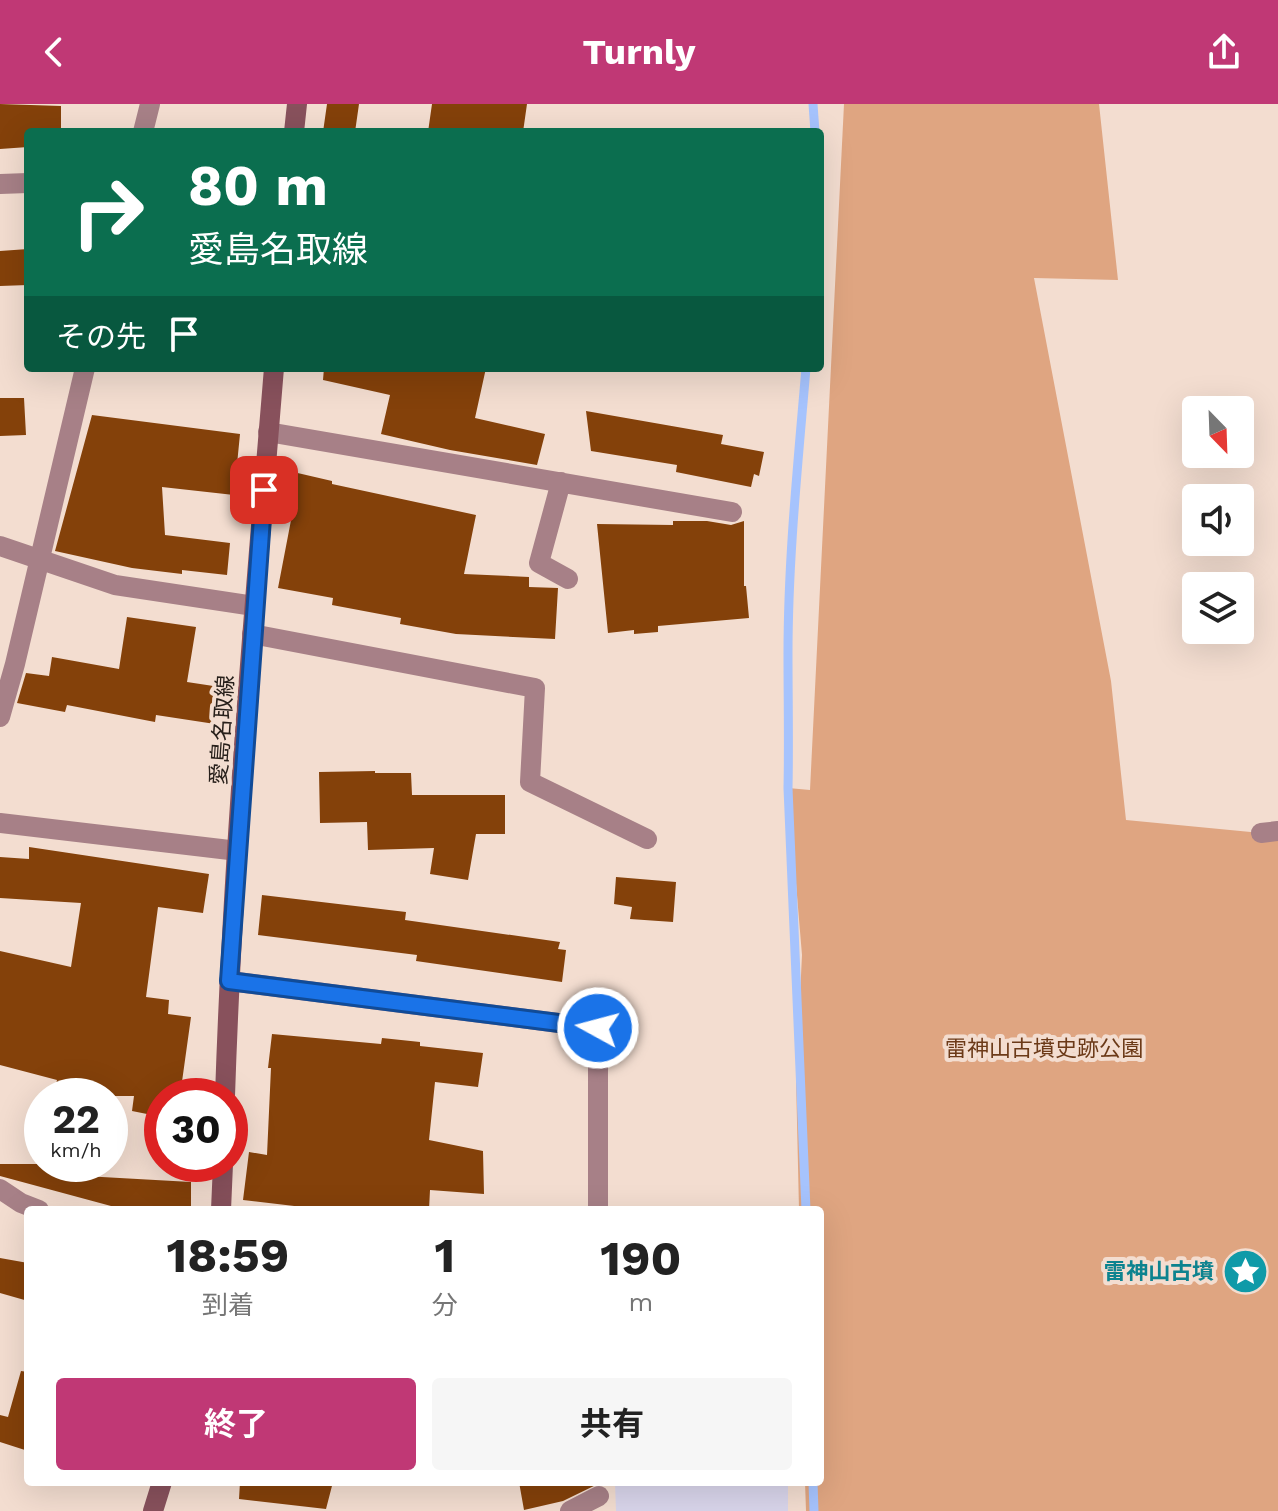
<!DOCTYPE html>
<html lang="ja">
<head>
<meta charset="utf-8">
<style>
  :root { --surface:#fff; --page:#f6f6f6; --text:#222; --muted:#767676; --accent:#c03875 }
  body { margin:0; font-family:"Work Sans","Noto Sans JP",sans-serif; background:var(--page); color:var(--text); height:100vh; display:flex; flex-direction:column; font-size:30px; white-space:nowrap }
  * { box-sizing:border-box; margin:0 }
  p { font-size:26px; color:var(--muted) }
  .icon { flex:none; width:44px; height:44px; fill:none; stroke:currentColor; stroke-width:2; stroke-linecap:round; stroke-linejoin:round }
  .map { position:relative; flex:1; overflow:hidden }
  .details { position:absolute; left:24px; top:1102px; width:800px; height:280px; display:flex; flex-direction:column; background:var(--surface); border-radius:8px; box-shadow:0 8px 32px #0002 }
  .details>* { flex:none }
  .hud { position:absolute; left:24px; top:24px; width:800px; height:244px; border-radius:8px; box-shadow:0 8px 32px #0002; background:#0b6e4f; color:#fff; overflow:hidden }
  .needle { width:52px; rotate:157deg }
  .buttons { position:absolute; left:1182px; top:292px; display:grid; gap:16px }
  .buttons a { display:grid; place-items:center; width:72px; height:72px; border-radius:8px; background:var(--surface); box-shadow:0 8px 32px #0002; font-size:40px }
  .speed { position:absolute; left:24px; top:974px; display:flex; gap:16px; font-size:40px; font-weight:700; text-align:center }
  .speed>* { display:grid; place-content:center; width:104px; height:104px; border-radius:50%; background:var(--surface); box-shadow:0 8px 32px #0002; line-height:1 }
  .speed small { font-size:20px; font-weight:400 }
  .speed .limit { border:12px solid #d22; background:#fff; color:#111 }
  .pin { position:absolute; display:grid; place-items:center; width:68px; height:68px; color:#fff; margin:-34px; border-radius:16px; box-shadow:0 4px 12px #0006 }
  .me { position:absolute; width:88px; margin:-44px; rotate:277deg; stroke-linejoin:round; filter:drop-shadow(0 0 6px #0008) }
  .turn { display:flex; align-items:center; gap:28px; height:168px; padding:0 32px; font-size:36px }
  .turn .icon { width:104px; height:104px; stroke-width:2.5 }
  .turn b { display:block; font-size:56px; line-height:68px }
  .then { display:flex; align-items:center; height:76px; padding:0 32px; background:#0003; gap:16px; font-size:30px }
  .eta { display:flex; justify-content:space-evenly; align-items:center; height:136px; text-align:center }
  .eta b { font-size:48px; font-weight:700; line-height:56px }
  .action { display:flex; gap:16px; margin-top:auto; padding:16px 32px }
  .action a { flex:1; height:92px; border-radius:8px; background:var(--accent); color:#fff; font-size:32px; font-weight:700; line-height:92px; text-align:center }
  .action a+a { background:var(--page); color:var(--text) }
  header { display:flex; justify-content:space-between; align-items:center; height:104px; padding:0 32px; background:var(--accent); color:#fff; font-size:36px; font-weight:700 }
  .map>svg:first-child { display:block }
  .education { fill:#d9d5eb }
  .green { fill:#dfa581 }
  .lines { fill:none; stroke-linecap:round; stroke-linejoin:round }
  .stream { stroke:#a6c3fd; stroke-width:9 }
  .building { fill:#84410a }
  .street { stroke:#a78087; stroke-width:20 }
  .secondary { stroke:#88515c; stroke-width:20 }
  .route-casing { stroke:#114b97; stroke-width:20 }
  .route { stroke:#1a73e8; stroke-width:14 }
  .labels { text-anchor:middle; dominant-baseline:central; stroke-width:8; stroke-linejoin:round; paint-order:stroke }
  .street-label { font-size:22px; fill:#28201b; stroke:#f3ddd0 }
  .park-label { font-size:22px; fill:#6c3a18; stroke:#f3ddd0 }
  .culture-label { font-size:22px; font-weight:bold; fill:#0d838f; stroke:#f3ddd0; text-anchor:end }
</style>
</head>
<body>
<header><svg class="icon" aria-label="back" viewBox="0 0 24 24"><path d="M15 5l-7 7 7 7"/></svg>Turnly<svg class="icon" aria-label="share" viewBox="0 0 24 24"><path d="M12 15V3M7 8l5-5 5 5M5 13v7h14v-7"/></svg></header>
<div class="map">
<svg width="1278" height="1407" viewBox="0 0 1278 1407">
  <rect width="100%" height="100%" fill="#f3ddd0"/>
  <path class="education" d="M615,1378h173v29h-172z"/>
  <path class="green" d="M844,0h255l19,176 -84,-2 77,403 15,139 135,13 17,-2v680h-472l-1,-29h15v-272h-21l-3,-132 6,-123 -14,-167 22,2z"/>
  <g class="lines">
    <path class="stream" d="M813,0l2,28
      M806,264c-8,95 -18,191 -18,286 0,45 1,89 0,134l18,422
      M813,1378l1,29"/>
  </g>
  <path class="building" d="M0,0l61,2v26h-33v15l-28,2z
    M327,0h32l-4,28h-32z
    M432,0h95l-4,28h-95z
    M28,145v36l-28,1v-35z
    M324,264h162l-11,50 70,16 -8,31 -87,-15 -69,-16 9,-39 -67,-15z
    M0,294h24l2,37 -26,1z
    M586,307l137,24 -2,9 43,8 -5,24 -5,-2 -3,13 -75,-15 1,-7 -86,-14z
    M92,311l148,19 -6,61 -72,-8 3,48 65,8 -3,32 -45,-5v4l-50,-6 -77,-17z
    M289,367l43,10v3l144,31 -12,59 65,3v10l29,1 -3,51 -99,-5 -56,-10 1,-6 -69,-13 1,-7 -55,-10 14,-73 -13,-2z
    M673,417h34l24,4 13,-4v65h2l3,32 -91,8v6l-24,2v-4l-26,3 -11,-109 76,1z
    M127,513l69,10 -9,55 33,5 -5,37 -59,-9 -1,7 -88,-17 -2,7 -48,-9 9,-30 23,3 3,-19 67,12z
    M375,667v2h36l1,22h93v39h-29l-8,46 -38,-6 4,-26 -66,2 -1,-28 -47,1 -1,-51z
    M29,743l180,27 -6,39 -45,-6 -12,90 23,3 -1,14 23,3 -11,79h-18v21l-30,-6 2,-15h-81l4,-16 -57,-15v-114l71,16 10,-64 -81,-5v-41l29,2z
    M616,773l60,5 -3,40 -43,-3 2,-12 -18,-3z
    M262,791l144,17 -1,8 155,22 -2,7 8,1 -4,32 -146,-21 1,-6 -159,-20z
    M272,930l109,10 1,-6 38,4v4l63,7 -5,34 -43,-5 -6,58 54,11 1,43 -54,-4 -1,20h-101l-85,-10 6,-48 18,3 4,-87h-3z
    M0,1060h65l20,5 -1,7 107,6v28h-81l1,-4 -111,-30z
    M0,1154l28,5v38l-28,-8z
    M21,1267l7,1v79l-28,-9v-27l8,2z
    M240,1378h93l-7,27 -87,-10z
    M519,1378h81v1l-37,18 -39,9z"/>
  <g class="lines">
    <path class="street" d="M143,28l7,-28
      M0,80l28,-1
      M268,328l464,80
      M561,378l-22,81 29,16
      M0,442l115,39 139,21
      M252,530l283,54 -5,94 117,57
      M0,613l15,-53 70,-296
      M0,719l238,28
      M1261,729l17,-2
      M229,877l369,47v182
      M0,1085l21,14 18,7
      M570,1407l29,-15"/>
    <path class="secondary" d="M294,28l3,-28
      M225,992c8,-243 29,-486 49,-728
      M221,1106l2,-46
      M153,1407l9,-29"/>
  </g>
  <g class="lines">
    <defs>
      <path id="route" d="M264,386l-35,491 369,47"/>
    </defs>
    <use href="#route" class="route-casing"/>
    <use href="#route" class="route"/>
  </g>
  <defs>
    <symbol id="sight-disc" viewBox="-11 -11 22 22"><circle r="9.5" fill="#0f9aa8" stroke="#f3ddd0"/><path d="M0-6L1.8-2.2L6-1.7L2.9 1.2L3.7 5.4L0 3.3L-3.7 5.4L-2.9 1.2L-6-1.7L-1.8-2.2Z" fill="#fff"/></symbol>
  </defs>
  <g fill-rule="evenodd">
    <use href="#sight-disc" x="1220" y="1142" width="51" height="51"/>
  </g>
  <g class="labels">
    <g class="street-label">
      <text transform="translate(222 626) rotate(-86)">愛島名取線</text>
    </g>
    <g class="park-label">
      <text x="1044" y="944">雷神山古墳史跡公園</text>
    </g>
    <g class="culture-label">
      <text x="1214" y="1167">雷神山古墳</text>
    </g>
  </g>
</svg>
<div class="buttons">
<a><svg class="needle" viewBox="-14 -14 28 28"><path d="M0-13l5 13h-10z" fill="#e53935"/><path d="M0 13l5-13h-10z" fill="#767676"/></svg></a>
<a><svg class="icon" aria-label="sound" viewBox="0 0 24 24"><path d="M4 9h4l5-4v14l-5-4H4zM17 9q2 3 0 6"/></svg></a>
<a><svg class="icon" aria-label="layers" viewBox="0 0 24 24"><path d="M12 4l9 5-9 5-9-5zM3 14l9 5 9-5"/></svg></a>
</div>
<div class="speed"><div>22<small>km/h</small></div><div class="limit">30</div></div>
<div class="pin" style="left:264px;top:386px;background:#d93025"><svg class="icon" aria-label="arrive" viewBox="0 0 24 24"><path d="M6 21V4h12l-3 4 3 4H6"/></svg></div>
<svg class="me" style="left:598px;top:924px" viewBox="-20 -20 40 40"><circle r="17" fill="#1a73e8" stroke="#fff" stroke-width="3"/><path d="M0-11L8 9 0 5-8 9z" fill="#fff"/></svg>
<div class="hud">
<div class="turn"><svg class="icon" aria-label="right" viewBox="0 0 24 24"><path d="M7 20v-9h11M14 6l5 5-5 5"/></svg><div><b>80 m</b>愛島名取線</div></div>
<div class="then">その先<svg class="icon" aria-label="arrive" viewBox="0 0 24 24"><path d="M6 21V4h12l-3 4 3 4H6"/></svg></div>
</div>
<section class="details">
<div class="eta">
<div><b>18:59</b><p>到着</p></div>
<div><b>1</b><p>分</p></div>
<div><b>190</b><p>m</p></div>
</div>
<div class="action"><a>終了</a><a>共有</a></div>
</section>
</div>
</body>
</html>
